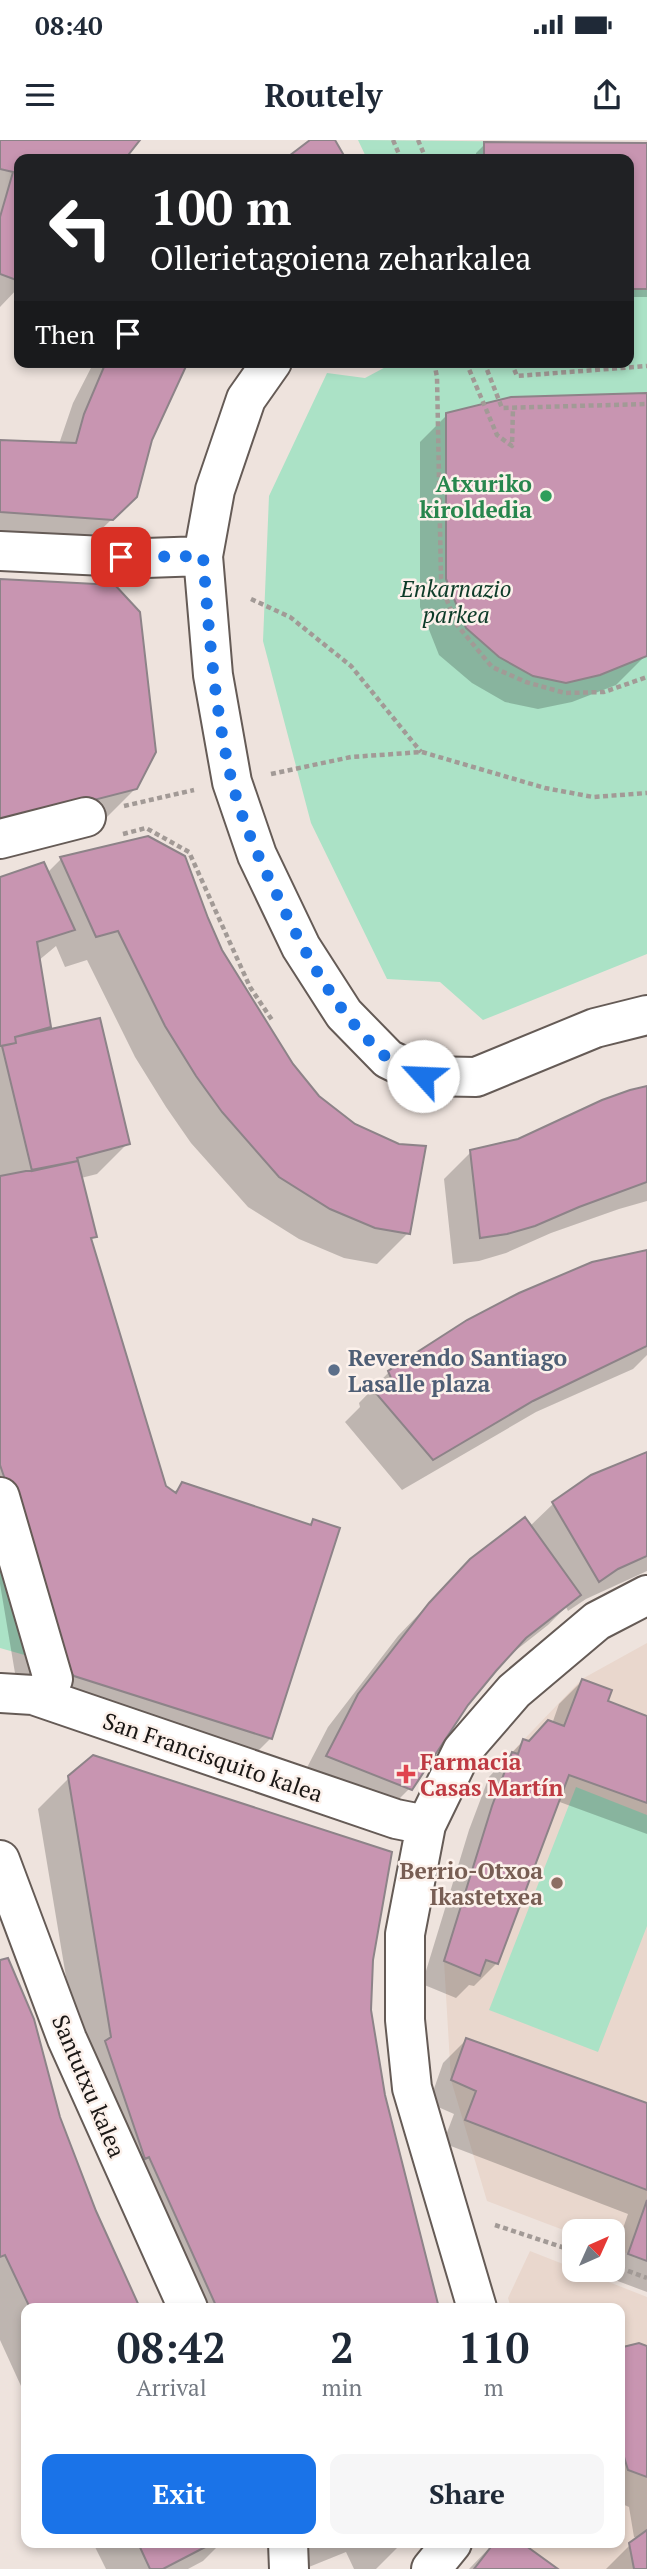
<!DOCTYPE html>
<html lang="en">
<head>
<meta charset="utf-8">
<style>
  :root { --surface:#fff; --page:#f6f6f7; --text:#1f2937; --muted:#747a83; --accent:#1a73e8 }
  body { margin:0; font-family:"PT Serif",serif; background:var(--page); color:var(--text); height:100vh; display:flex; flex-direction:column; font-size:26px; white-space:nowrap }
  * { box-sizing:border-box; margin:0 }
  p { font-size:23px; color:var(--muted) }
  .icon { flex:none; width:38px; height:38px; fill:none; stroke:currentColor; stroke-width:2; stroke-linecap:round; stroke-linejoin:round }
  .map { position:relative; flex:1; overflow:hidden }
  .sheet { position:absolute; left:21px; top:2163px; width:604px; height:245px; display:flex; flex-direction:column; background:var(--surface); border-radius:14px; box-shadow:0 4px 10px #0003 }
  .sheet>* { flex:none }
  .hud { position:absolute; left:14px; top:14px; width:620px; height:214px; border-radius:14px; box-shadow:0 4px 10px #0003; background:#202124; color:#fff; overflow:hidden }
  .needle { width:46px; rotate:45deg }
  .fabs { position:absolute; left:562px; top:2079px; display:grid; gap:14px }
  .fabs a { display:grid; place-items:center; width:63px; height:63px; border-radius:14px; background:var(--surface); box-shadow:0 4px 10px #0003; font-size:35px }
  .pin { position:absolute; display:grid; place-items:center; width:60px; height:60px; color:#fff; margin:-30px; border-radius:14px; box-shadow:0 4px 10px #0006 }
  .me { position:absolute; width:77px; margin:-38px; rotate:295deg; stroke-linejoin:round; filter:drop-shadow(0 0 5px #0008) }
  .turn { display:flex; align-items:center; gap:24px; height:147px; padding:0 21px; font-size:32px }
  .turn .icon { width:91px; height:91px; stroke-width:2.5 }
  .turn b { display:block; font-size:49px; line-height:60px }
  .then { display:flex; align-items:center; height:66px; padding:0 21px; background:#0003; gap:14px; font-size:26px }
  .eta { display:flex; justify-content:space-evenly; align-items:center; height:119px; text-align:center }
  .eta b { font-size:42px; font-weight:600; line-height:49px }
  .cta { display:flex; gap:14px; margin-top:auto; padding:14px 21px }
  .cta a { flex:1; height:80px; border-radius:14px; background:var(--accent); color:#fff; font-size:28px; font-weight:600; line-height:80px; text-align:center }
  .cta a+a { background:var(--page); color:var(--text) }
  .status { display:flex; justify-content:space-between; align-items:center; height:49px; padding:0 35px; background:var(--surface); direction:ltr }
  .status svg { height:19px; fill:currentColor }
  header { display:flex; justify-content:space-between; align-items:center; height:91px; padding:0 21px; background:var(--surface); font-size:32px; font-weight:600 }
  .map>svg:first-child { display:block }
  .built { fill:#e9d7cd }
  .green { fill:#abe2c6 }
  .shadow { fill:#0003 }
  .building { fill:#c895b1; stroke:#8d8388; stroke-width:2 }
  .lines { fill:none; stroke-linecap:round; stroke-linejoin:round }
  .minor-casing { stroke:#655b56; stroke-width:42 }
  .path { stroke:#a29a96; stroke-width:4.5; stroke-dasharray:5 3.5; stroke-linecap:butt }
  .minor { stroke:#fff; stroke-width:38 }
  .route { stroke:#1a73e8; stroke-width:12; stroke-dasharray:0 21.6 }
  .leisure-dot { fill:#2e9e5b; stroke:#fcf1eb; stroke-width:2.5 }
  .service-dot { fill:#5c6f8a; stroke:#fcf1eb; stroke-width:2.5 }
  .health-dot { fill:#e0444e; stroke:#fcf1eb; stroke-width:2.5 }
  .education-dot { fill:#8d6e63; stroke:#fcf1eb; stroke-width:2.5 }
  .labels { text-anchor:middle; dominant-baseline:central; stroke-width:5; stroke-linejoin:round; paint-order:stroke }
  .leisure-label { font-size:23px; font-weight:bold; fill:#27864d; stroke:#fcf1eb; text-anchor:end }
  .park-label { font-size:23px; font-style:italic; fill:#0c3b28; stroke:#fcf1eb }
  .service-label { font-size:23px; font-weight:bold; fill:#4e5e75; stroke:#fcf1eb; text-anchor:start }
  .street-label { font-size:23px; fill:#1a1715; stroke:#fcf1eb }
  .health-label { font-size:23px; font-weight:bold; fill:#be3a42; stroke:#fcf1eb; text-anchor:start }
  .education-label { font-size:23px; font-weight:bold; fill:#785e54; stroke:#fcf1eb; text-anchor:end }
</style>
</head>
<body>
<div class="status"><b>08:40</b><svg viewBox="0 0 49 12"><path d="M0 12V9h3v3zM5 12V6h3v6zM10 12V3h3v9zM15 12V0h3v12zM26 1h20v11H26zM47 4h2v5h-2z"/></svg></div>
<header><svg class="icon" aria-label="menu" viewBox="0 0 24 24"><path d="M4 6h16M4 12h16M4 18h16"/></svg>Routely<svg class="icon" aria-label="share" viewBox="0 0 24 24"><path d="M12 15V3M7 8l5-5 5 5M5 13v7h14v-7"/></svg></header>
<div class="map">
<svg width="647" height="2429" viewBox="0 0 647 2429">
  <rect width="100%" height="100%" fill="#eee3dd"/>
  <path class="built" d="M647,1503v618l-34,-13 -1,-17h-38v3l-87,-33 -36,-121 -7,-119 48,-155 20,-54 70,-73z
    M530,2111l117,46v272h-89l-36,-26h98v-235h-109l-3,-10z"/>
  <path class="green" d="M358,0l289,3v811l-164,66 -43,-38 -53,-3 -76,-156 -48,-182 6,-145 58,-123 38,5 30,-16h233v-203h-261z
    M0,1400l35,118 -35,-10z
    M576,1647l71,28v111l-49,126 -109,-42z"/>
  <path class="shadow" d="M0,0h138l-15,19h-104v128l-19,20z
    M485,4h162v153h-19v-138h-152v-6z
    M94,222h92l-35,77 -15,57 -52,50 -84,-6v-99l59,3 14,-41z
    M647,255v259l-31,31 -44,17 -34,7 -33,-7 -33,-19 -33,-28 -19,-48v-165l27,-27z
    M0,441l136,207 -31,31 -105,27z
    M61,719l160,92 70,114 117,168 -31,31 -33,-6 -45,-19 -51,-32 -57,-64 -25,-36 -31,-50 -48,-97 -22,7 -9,-21 -18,15 12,69 78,113 -31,31 -16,4 14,58 -5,5 74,246 9,6 10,-9 126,42 5,-5 -43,217 -31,31 -224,-90 -16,-95v-705l47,-6z
    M647,948v113l-28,8 -68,24 -45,20 -27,8 -26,3 -9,-85 27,-27 48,-11z
    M647,1111v104l-14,14 -97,43 -134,78 -57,-68 15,-15 -1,-4 30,-31z
    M647,1314v117l-61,28 -18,12 -2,-4 -18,18 -47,37 -34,42 -57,84 -31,31 -82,-32 31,-60 70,-91 42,-44 89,-65 24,-23 38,-27z
    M582,1541l24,21 41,15v117l-90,-33 -60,162 -23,23 -5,-1 -13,13 -34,-14 47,-154 20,-53 34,-36 5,2 24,-19 7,-20z
    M69,1638l303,182 -2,50 13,86 55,212h-265l-92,-241 -43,-258z
    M0,1822l95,250 43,96h-112v89l-26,-57z
    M466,1900l181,65v187l-40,-15 2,-7h3v-10l16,-46 -185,-71 11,-29 -25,-11 14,-40z
    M620,2196l2,13 25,-1v221h-41l31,-31 -3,-1 -5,-30 -9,-4z
    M93,2403h128l-18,18 -15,8h-82z
    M279,2403h123l-26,26h-22l-8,-17 -42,17z
    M494,2403h25l36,26h-86z"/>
  <path class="building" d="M0,0h140l-15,19h-106v122l-19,-7v-57l13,-45 -13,-3z
    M310,0h25l11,19h-61z
    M484,2l163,1v146h-19v-130h-144z
    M106,222h82l-36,78 -15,57 -24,23 -113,-8v-72l76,3 8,-29z
    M647,253v263l-47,19 -34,8 -33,-7 -34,-19 -33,-29 -20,-49v-166l65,-16z
    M0,439l115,6 25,27 16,140 -19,37 -137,35z
    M148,696l37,20 23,62 14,32 71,114 26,32 36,28 44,20 27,2 -16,88 -35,-6 -45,-19 -51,-32 -57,-65 -26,-36 -31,-50 -47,-95 -22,6 -36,-80z
    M44,722l31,68 -38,12 14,85 -36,10 1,6 -16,3v-169z
    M100,878l30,126 -53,14 1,3 -46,10 -30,-125 14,-3 -1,-6z
    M647,946v96l-68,25 -44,19 -28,8 -27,4 -10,-88 48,-11 84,-39 28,-10z
    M78,1021l19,76 -6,1 75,248 10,7 6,-11 129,43 2,-6 27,9 -68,211 -198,-63 -28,-28 -16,-96 -30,-87v-289z
    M647,1110v96l-114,55 -100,59 -59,-69 17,-13 -3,-7 79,-51 52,-27 73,-31z
    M647,1312v104l-29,13 -19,13 -47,-80 39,-27z
    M525,1377l56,78 -55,43 -30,33 -28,34 -56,85 -86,-34 32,-62 71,-91 41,-44z
    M582,1539l30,11 -4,11 39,15v87l-78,-28 -71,189 -12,-4 -6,16 -36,-15 48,-155 20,-54 6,2 5,-15 6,2 19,-21 16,6z
    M93,1615l299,97 -19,108 -2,50 14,85 54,213h-222l-68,-151 -4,2 -40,-118 6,-4 -43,-261z
    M8,1818l26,61 26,98 36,94 44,97h-110l-25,-53 -5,2v-297z
    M466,1898l181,65v87l-182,-70 11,-29 -25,-11z
    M647,2060v61l-19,-7z
    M620,2194l3,13 16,-4 8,3v131l-19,-7 -4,-13 -4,2z
    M647,2390v39h-13l-5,-26z
    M138,2403h75l-50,26h-13z
    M494,2403h28l36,26h-84z"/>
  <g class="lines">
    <defs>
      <path id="minor" d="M272,222l-26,37 -31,91 -12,66 10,119 19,107 25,73 44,92 43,67 44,45 35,17 53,1 119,-49 52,-13
        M0,411l146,7 57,-2
        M0,699l86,-22
        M0,1357l53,182
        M0,1553l33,2 363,124 30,6
        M0,1720l67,179 121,269
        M477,2168l-65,-220 -7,-68v-86l21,-109 36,-74 52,-60 83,-70 50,-26
        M288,2403l1,26
        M431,2429l21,-26"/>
    </defs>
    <use href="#minor" class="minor-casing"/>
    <path class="path" d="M393,0l8,19
      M418,0l8,19
      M434,222l3,15 4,201 5,20 11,27 35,42 34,15 39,11 39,-1 43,-15
      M466,222l31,73 15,11 1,-38
      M484,222l18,46 145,-4
      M511,222l6,14 130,-10
      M251,459l39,18 61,49 70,86
      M271,634l80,-17 71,-5 123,36 48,9 54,-4
      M124,666l70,-16
      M123,694l23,-6 43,24 61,135 22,33
      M495,2085l79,26
      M612,2125l35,13"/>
    <use href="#minor" class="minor"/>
  </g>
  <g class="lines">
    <path class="route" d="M121,417l82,-1c6,75 11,152 29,226 10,39 27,77 45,113 28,59 59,118 109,162 9,9 25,13 37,19"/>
  </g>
  <circle class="leisure-dot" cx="546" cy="356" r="7"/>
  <circle class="service-dot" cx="334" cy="1230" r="7"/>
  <path class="health-dot" d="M402.5 1623.5h7v7h7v7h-7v7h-7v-7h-7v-7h7z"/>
  <circle class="education-dot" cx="557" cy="1743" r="7"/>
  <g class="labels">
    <g class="leisure-label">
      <text x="532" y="343">Atxuriko<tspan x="532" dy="26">kiroldedia</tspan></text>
    </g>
    <g class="park-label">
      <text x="456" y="448">Enkarnazio<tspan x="456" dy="26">parkea</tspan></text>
    </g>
    <g class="service-label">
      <text x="348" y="1217">Reverendo Santiago<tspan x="348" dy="26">Lasalle plaza</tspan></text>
    </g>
    <g class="street-label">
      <text transform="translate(213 1617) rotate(19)">San Francisquito kalea</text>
      <text transform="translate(89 1946) rotate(67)">Santutxu kalea</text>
    </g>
    <g class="health-label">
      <text x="420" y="1621">Farmacia<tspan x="420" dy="26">Casas Martín</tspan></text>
    </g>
    <g class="education-label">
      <text x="543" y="1730">Berrio-Otxoa<tspan x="543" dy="26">Ikastetxea</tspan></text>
    </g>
  </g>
</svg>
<div class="fabs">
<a><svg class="needle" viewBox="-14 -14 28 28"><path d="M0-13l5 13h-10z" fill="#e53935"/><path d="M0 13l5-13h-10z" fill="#747a83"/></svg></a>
</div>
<div class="pin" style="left:121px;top:417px;background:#d93025"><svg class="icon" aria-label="arrive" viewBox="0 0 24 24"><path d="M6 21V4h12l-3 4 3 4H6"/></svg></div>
<svg class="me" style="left:423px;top:936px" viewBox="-20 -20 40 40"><circle r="19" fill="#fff"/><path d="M0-13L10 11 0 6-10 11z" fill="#1a73e8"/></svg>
<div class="hud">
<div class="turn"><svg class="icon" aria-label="left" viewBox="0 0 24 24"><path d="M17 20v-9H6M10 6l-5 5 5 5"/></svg><div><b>100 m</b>Ollerietagoiena zeharkalea</div></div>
<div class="then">Then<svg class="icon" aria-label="arrive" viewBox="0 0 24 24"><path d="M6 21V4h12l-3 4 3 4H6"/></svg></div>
</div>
<section class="sheet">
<div class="eta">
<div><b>08:42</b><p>Arrival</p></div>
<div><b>2</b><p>min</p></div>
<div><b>110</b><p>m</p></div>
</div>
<div class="cta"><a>Exit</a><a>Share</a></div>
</section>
</div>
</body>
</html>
